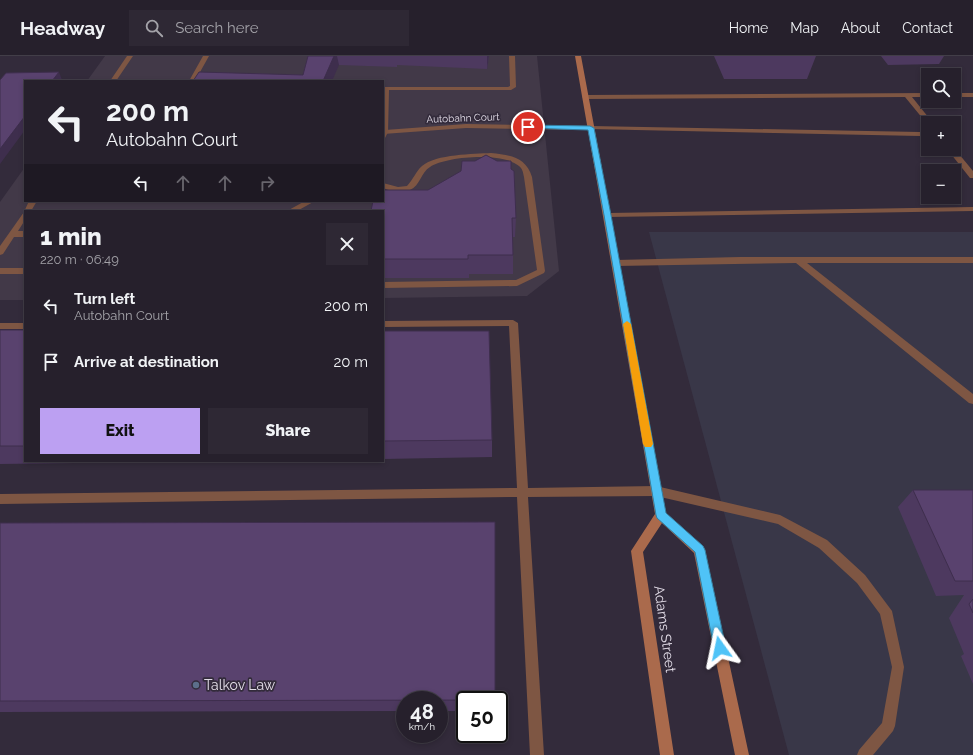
<!DOCTYPE html>
<html lang="en">
<head>
<meta charset="utf-8">
<style>
  :root { --surface:#26202c; --page:#2e2834; --text:#f1f3f6; --muted:#a4a3a9; --line:#423e48; --accent:#bca0f2 }
  body { margin:0; font-family:Raleway,sans-serif; background:var(--page); color:var(--text); height:100vh; display:flex; flex-direction:column; font-size:15px; white-space:nowrap }
  * { box-sizing:border-box; margin:0 }
  p { font-size:13px; color:var(--muted) }
  .icon { flex:none; width:22px; height:22px; fill:none; stroke:currentColor; stroke-width:2; stroke-linecap:round; stroke-linejoin:round }
  .map { position:relative; flex:1; overflow:hidden }
  .side { position:absolute; left:24px; top:154px; width:360px; height:252px; display:flex; flex-direction:column; background:var(--surface); border-radius:0px; box-shadow:0 2px 6px #0003,0 0 0 1px var(--line) }
  .side>* { flex:none }
  .banner { position:absolute; left:24px; top:24px; width:360px; height:122px; border-radius:0px; box-shadow:0 2px 6px #0003,0 0 0 1px var(--line); background:#26202c; color:var(--text); overflow:hidden }
  .fabs { position:absolute; left:921px; top:12px; display:grid; gap:8px }
  .fabs a { display:grid; place-items:center; width:40px; height:40px; border-radius:0px; background:var(--surface); box-shadow:0 2px 6px #0003,0 0 0 1px var(--line); font-size:20px }
  .speed { position:absolute; left:396px; top:635px; display:flex; gap:8px; font-size:20px; font-weight:700; text-align:center }
  .speed>* { display:grid; place-content:center; width:52px; height:52px; border-radius:50%; background:var(--surface); box-shadow:0 2px 6px #0003,0 0 0 1px var(--line); line-height:1 }
  .speed small { font-size:10px; font-weight:400 }
  .speed .limit { border:2px solid #111; border-radius:6px; background:#fff; color:#111 }
  .pin { position:absolute; display:grid; place-items:center; width:34px; height:34px; color:#fff; margin:-17px; border:2px solid #fff; border-radius:50%; box-shadow:0 1px 4px #0007 }
  .me { position:absolute; width:44px; margin:-22px; rotate:348deg; stroke-linejoin:round; filter:drop-shadow(0 0 3px #0008) }
  .turn { display:flex; align-items:center; gap:14px; height:84px; padding:0 16px; font-size:18px }
  .turn .icon { width:52px; height:52px; stroke-width:2.5 }
  .turn b { display:block; font-size:28px; line-height:34px }
  .lanes { display:flex; align-items:center; height:38px; padding:0 16px; background:#0003; justify-content:center; gap:20px; direction:ltr }
  .lanes .off { opacity:.35 }
  .round { display:grid; place-items:center; flex:none; width:42px; height:42px; border-radius:0px; background:var(--page) }
  .head { display:flex; align-items:center; justify-content:space-between; height:68px; padding:0 16px }
  h1 { font-size:24px; font-weight:800; line-height:30px }
  .button { display:flex; gap:8px; margin-top:auto; padding:8px 16px }
  .button a { flex:1; height:46px; border-radius:0px; background:var(--accent); color:#111; font-size:16px; font-weight:800; line-height:46px; text-align:center }
  .button a+a { background:var(--page); color:var(--text) }
  ul { padding:0; list-style:none }
  li { display:flex; align-items:center; gap:12px; height:56px; padding:0 16px }
  li div { flex:1 }
  li b { display:block; font-size:15px }
  li em { font-style:normal }
  header { display:flex; align-items:center; gap:24px; box-sizing:border-box; height:56px; padding:0 20px; background:var(--surface); border-bottom:1px solid var(--line) }
  header strong { font-size:19px }
  nav { display:flex; gap:22px; margin-inline-start:auto; font-size:14px }
  .search { width:280px; height:36px; background:var(--page); display:flex; align-items:center; gap:10px; box-sizing:border-box; padding:0 14px; border-radius:0px; color:var(--muted); font-size:15px }
  .map>svg:first-child { display:block }
  .commercial { fill:#423948 }
  .industrial { fill:#393748 }
  .lines { fill:none; stroke-linecap:round; stroke-linejoin:round }
  .service { fill:#7e5643; fill-rule:evenodd }
  .minor { fill:#7e5643; fill-rule:evenodd }
  .secondary { fill:#aa6a4c; fill-rule:evenodd }
  .wall { fill:#4d395f }
  .shaded-wall { fill:#3e2e4d }
  .building { fill:#59426e; stroke:#3e2e4d }
  .route { fill:#4fc3f7; stroke:#337fa1 }
  .slow { fill:#f59e0b }
  .service-dot { fill:#5c6f8a; stroke:#332b3b; stroke-width:1.5 }
  .labels { text-anchor:middle; dominant-baseline:central; stroke-width:3.5; stroke-linejoin:round; paint-order:stroke }
  .far-street-label { font-size:10px; fill:#e3dde8; stroke:#332b3b }
  .near-street-label { font-size:14px; fill:#e3dde8; stroke:#332b3b }
  .near-poi-label { font-size:14px; fill:#e3dde8; stroke:#332b3b; text-anchor:start }
</style>
</head>
<body>
<header>
<strong>Headway</strong>
<div class="search"><svg class="icon" aria-label="search" viewBox="0 0 24 24"><circle cx="10" cy="10" r="6"/><path d="M15 15l6 6"/></svg>Search here</div>
<nav><a>Home</a><a>Map</a><a>About</a><a>Contact</a></nav>
</header>
<div class="map">
<svg width="973" height="699" viewBox="0 0 973 699">
  <rect width="100%" height="100%" fill="#332b3b"/>
  <path class="commercial" d="M105,0h432l22,215 -32,25 -144,2v-87h-358v89h-25v-98l25,-35v34h358v-120h-296z"/>
  <path class="industrial" d="M649,176h324v523h-184z"/>
  <g class="lines">
    <path class="service" d="M127,0h6l-17,25h-6z
      M203,0h6l-14,25h-6z
      M509,0h6l1,31 -5,3h-122l-1,42 -3,6 -2,1 1,-52h124l2,-1z
      M928,37v4h-16l21,26h-5v2l-23,-28 -320,2 -3,-2 3,-2z
      M954,37h19v4h-19z
      M591,70l329,6 3,2 -3,2 -331,-7v-2z
      M954,92l19,23v7h-3l-23,-29z
      M491,97c19,2 35,4 41,24l13,94 -1,2 -27,13 -134,2v-6l133,-2 21,-10 -13,-93c-1,-4 -1,-8 -5,-11 -16,-14 -72,-10 -89,1 -9,5 -10,19 -20,23 -9,4 -19,1 -27,-2v-5l15,4 9,-1c6,-6 9,-15 15,-20 14,-12 52,-12 69,-13z
      M29,145h8l-6,10h-6v9l-7,11h7v6h-11l-11,17 -3,1v-9l24,-34z
      M305,145h10l-18,10h-10z
      M973,151v4l-365,6 -4,-2 4,-2z
      M740,201h233v6h-166l166,131v10l-4,-1 -173,-140 -180,3 -4,-3 4,-3z
      M0,212h25v6h-25z
      M513,264l5,3 10,165 128,-2 124,29 47,25 38,35 27,36 12,56 -9,59 -2,5 -20,24h-16l2,-5 23,-27 10,-56 -12,-53 -23,-31 -38,-35 -41,-24 -122,-28 -128,1 16,258h-14l-13,-258 -517,7v-10l517,-6 -8,-162 -126,1v-6z
      M0,267h25v6h-25z"/>
    <path class="minor" d="M466,68l125,2 3,2 -3,2 -125,-2 -83,6v-4h2z"/>
    <path class="secondary" d="M575,0h6l85,457 37,33 2,4 44,205h-14l-41,-202 -32,-30 -19,29 31,203h-14l-29,-204 24,-37z"/>
  </g>
  <path class="wall" d="M308,0h181l-2,13 -90,-4v2l-58,-2 -36,10z
    M714,0h102l-9,23h-83z
    M881,0h63l-5,8 -51,1z
    M428,134l88,28 -1,19h-2v37h-44v4h-86v-67z
    M0,274h25v131h198l-223,3z
    M383,275l109,109v17l-109,2z
    M913,434h60v194l-12,-28 3,-2 -15,-36 15,-23 -28,1 -38,-89z
    M0,467l465,177v11h-26v-11h-34v11l-405,1z"/>
  <path class="shaded-wall" d="M334,0h3l2,9 -7,16h-9z
    M487,0h2l-2,13z
    M59,16l3,8v1h-10z
    M25,60v14l-25,34v-15z"/>
  <path class="building" d="M308,0h26l-11,25h-130l6,-9 104,3z
    M59,16l-7,9h-27v35l-25,33v-69l6,-7z
    M486,99l11,6h14v8l3,2 2,47h-4l1,37h-45v4h-85v-48h-12l2,-10h10v-11h45l33,-19 1,-10h13z
    M0,274h25v116h-25z
    M383,275h106l3,109 -109,1z
    M913,434h60v91h-18z
    M495,466v178l-495,1v-178z
    M973,543v14l-4,-9z"/>
  <path class="route" d="M528,69l62,1 4,2 17,87 55,298 37,33 2,4 21,98 -2,5 -4,1 -4,-1 -2,-5 -19,-96 -38,-34 -1,-3 -52,-300 -16,-85 -62,-2 -1,-1z"/>
  <path class="slow" d="M627,265l4,3 22,120 -2,3h-6l-2,-3 -20,-120z"/>
  <circle class="service-dot" cx="196" cy="629" r="4"/>
  <g class="labels">
    <g class="far-street-label">
      <text transform="translate(463 62) rotate(-2)">Autobahn Court</text>
    </g>
    <g class="near-street-label">
      <text transform="translate(665 573) rotate(82)">Adams Street</text>
    </g>
    <g class="near-poi-label">
      <text x="204" y="629">Talkov Law</text>
    </g>
  </g>
</svg>
<div class="fabs">
<a><svg class="icon" aria-label="search" viewBox="0 0 24 24"><circle cx="10" cy="10" r="6"/><path d="M15 15l6 6"/></svg></a>
<a>+</a>
<a>−</a>
</div>
<div class="speed"><div>48<small>km/h</small></div><div class="limit">50</div></div>
<div class="pin" style="left:528px;top:71px;background:#d93025"><svg class="icon" aria-label="arrive" viewBox="0 0 24 24"><path d="M6 21V4h12l-3 4 3 4H6"/></svg></div>
<svg class="me" style="left:720px;top:592px" viewBox="-20 -20 40 40"><path d="M0-17L14 15 0 8-14 15z" fill="#4fc3f7" stroke="#fff" stroke-width="4"/></svg>
<div class="banner">
<div class="turn"><svg class="icon" aria-label="left" viewBox="0 0 24 24"><path d="M17 20v-9H6M10 6l-5 5 5 5"/></svg><div><b>200 m</b>Autobahn Court</div></div>
<div class="lanes"><svg class="icon" aria-label="left" viewBox="0 0 24 24"><path d="M17 20v-9H6M10 6l-5 5 5 5"/></svg><svg class="icon off" aria-label="ahead" viewBox="0 0 24 24"><path d="M12 20V5M6 11l6-6 6 6"/></svg><svg class="icon off" aria-label="ahead" viewBox="0 0 24 24"><path d="M12 20V5M6 11l6-6 6 6"/></svg><svg class="icon off" aria-label="right" viewBox="0 0 24 24"><path d="M7 20v-9h11M14 6l5 5-5 5"/></svg></div>
</div>
<section class="side">
<div class="head"><div><h1>1 min</h1><p>220 m · 06:49</p></div><a class="round"><svg class="icon" aria-label="close" viewBox="0 0 24 24"><path d="M6 6l12 12M18 6L6 18"/></svg></a></div>
<ul>
<li><svg class="icon" aria-label="left" viewBox="0 0 24 24"><path d="M17 20v-9H6M10 6l-5 5 5 5"/></svg><div><b>Turn left</b><p>Autobahn Court</p></div><em>200 m</em></li>
<li><svg class="icon" aria-label="arrive" viewBox="0 0 24 24"><path d="M6 21V4h12l-3 4 3 4H6"/></svg><div><b>Arrive at destination</b></div><em>20 m</em></li>
</ul>
<div class="button"><a>Exit</a><a>Share</a></div>
</section>
</div>
</body>
</html>
